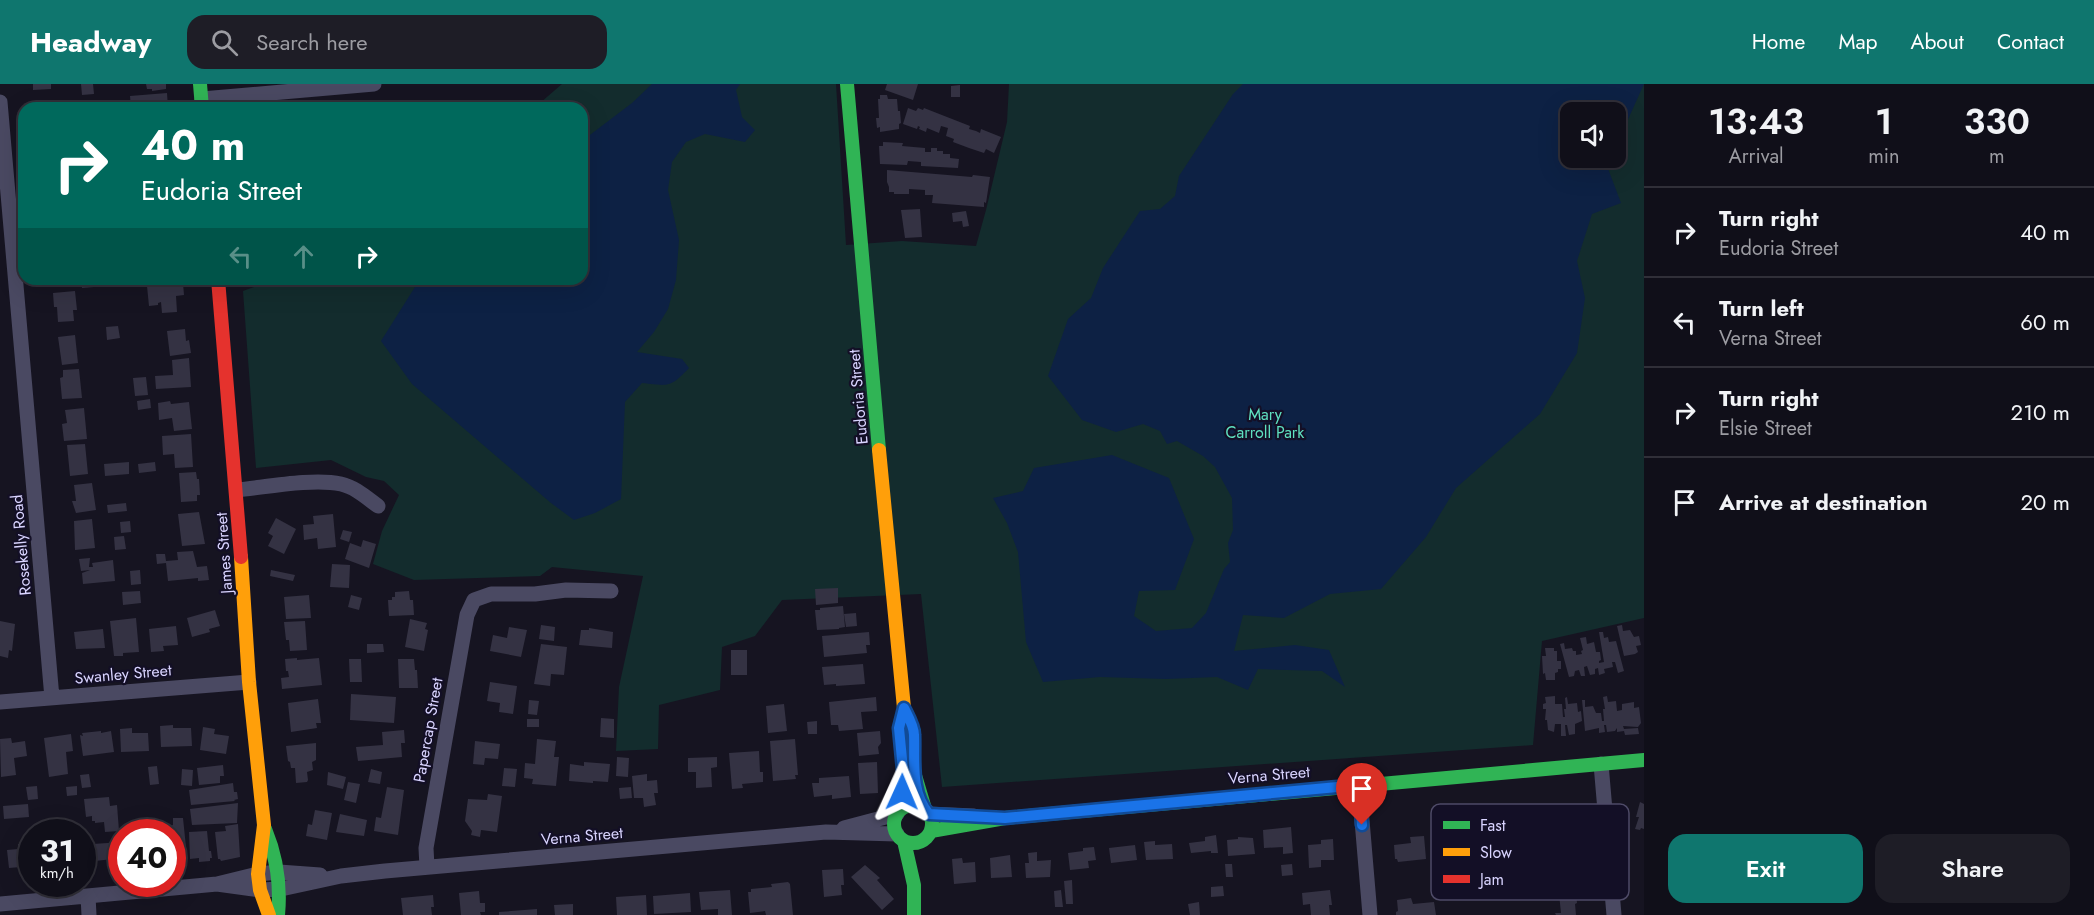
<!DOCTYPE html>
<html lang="en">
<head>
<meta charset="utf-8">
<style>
  :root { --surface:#100f19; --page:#1e1d26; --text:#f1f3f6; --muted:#9c9ca2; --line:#302f38; --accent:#0f766e }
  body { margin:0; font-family:Jost,sans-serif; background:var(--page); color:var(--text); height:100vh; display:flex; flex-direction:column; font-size:22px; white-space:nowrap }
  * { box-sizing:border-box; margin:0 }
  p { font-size:20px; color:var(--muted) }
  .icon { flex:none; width:33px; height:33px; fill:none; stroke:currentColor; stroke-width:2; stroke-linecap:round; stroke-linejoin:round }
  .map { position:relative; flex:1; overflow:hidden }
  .details { display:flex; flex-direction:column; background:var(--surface); width:450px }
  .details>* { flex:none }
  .top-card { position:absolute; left:18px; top:18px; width:570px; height:183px; border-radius:18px; box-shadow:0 6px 24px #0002,0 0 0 2px var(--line); background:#00695c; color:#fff; overflow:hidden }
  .fabs { position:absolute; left:1560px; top:18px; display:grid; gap:12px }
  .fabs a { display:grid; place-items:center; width:66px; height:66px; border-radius:12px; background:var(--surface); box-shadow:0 6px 24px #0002,0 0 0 2px var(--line); font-size:30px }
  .speed { position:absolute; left:18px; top:735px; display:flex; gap:12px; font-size:30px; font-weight:700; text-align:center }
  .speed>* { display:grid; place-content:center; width:78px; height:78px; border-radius:50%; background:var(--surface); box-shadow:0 6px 24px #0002,0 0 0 2px var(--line); line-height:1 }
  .speed small { font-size:15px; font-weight:400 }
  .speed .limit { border:9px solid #d22; background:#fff; color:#111 }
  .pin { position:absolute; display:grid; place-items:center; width:51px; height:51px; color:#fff; margin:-62px -26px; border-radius:50% 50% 50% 0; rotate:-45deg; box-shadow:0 0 6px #0007 }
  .pin .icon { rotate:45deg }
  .me { position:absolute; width:66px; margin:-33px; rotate:1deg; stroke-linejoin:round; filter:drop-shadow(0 0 4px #0008) }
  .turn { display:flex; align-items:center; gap:21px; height:126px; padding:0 24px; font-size:27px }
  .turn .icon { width:78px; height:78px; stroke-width:2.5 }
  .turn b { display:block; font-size:42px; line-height:51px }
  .lanes { display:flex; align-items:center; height:57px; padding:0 24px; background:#0003; justify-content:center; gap:30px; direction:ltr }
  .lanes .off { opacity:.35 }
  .eta { display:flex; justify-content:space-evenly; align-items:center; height:102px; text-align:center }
  .eta b { font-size:36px; font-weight:600; line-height:42px }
  .action { display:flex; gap:12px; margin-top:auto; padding:12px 24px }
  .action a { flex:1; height:69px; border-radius:18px; background:var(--accent); color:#fff; font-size:24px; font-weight:600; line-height:69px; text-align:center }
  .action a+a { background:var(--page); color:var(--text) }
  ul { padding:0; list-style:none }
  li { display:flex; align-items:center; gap:18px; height:90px; padding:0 24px; border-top:2px solid var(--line) }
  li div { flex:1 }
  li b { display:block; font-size:22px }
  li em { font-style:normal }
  header { display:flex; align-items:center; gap:36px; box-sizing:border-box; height:84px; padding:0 30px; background:var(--accent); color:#fff }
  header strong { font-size:28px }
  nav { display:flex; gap:33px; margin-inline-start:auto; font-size:21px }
  .search { width:420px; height:54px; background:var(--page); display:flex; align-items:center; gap:15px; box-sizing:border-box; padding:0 21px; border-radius:18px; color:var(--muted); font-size:22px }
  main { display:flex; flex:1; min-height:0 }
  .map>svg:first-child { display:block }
  .green { fill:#132c2d; fill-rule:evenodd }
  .water { fill:#0d2144 }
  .building { fill:#343243 }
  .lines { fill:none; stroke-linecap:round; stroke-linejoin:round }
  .street { stroke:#4a4962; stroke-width:15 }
  .fast { stroke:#30b455; stroke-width:14 }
  .slow { stroke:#ff9f0a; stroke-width:14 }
  .jam { stroke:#e5322d; stroke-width:14 }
  .route-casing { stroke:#114b97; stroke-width:15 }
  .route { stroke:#1a73e8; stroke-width:10 }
  .labels { text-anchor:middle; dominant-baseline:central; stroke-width:4.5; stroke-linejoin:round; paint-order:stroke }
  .street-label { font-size:16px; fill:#d9d4ff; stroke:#130f26 }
  .park-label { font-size:16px; fill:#5fe0c0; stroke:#130f26 }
  .key { fill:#130f26; stroke:#4e4a67; stroke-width:1.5 }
  .key-label { font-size:16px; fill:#d9d4ff }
</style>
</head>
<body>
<header>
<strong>Headway</strong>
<div class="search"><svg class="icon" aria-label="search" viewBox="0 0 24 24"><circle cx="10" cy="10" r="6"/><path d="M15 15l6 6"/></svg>Search here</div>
<nav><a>Home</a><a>Map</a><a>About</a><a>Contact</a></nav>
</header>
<main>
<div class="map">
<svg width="1644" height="831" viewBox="0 0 1644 831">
  <rect width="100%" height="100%" fill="#161421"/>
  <path class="green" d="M562,0h274l10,161 56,-4 74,5 10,-36 21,-88 2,-38h635v534l-102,23 -9,104 -591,42 -21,-193 -139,6 -27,36 -33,11 -2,43 -61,15 -1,44 -42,2 3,-64 24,-111 -91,-9 -12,9 -126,4 -41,-16 9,-33 17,-36 -15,-14 -18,-4 -35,-17 -75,8 -13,-177 33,-12h306v-171h-67l25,-5zM1570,28h46v46h-46z"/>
  <path class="water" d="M652,0h88l-4,6 6,27 13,13 -10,12 -40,-8 -19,8 -14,20 -4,28 11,50 -3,40 -8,29 -14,23 -17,20 45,7 7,9c-19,20 -20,18 -47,15l-17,19 -4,97 -26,14 -21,7 -23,-17 -139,-119 -31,-43 39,-62h162v-138l50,-38z
    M1243,0h401l-19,42 -9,13v-27h-46v46h34l17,45 -29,11 -15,47 8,37 -8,55 -37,61 -84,74 -30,49 -45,52 -51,5 -46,24 -41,-3 -9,36 61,-6 34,5 16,37 -23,-16 -64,-2 -10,21 -31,-13 -51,2 -66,-2 -57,5 -17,-40 -8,-90 -11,-29 -14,-25 30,-7 11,-23 78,-13 57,23 25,61 -19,51 -36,1 -5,25 22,15 36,-3 14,-15 18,-44 6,-7 -2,-19 5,-13 -1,-32 -17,-31 -12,-11 -26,-15 -10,3 -7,-13 -17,-7 -27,8 -34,-12 -34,-44 20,-57 23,-21 12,-30 37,-57 20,-2 15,-13 4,-20 54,-82z"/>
  <path class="building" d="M33,0h18v5l-18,1z
    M81,0h12l1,10 -12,1z
    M146,0h20v5l-14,2v-2h-5z
    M887,0h31l-5,16 -28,-10z
    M960,1v12h-9v-11z
    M167,9l1,15h-37l-1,-12z
    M880,11h7l1,4h9l1,12h2l1,12 -2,1v5l-19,3v-5l-3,1 -1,-10h3l-1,-19h2z
    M908,24l8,3 2,-3 5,2 1,-2 46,18 -1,3 7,2 4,2 1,-4 20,8 -7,16 -8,-4 -2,4 -15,-5 -16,-6 1,-3 -8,-3 2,-8 -7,-2 -2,7 -12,-5 -1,4 -7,-3 1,-2 -2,-1 -1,3 -14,-5z
    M883,58l20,1 -1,3 23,2v4h6v-4h6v3h6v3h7v4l9,1 -1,9 -37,-2v-4l-13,-1 -1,4 -27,-1 -1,-18h4z
    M887,86l85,7 1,-2 17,2 -4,26 -2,-1v5l-52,-4 1,-8h-8v-5l-16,-1v5h-15v-2h-5v-5l-2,-5z
    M920,125l2,28 -17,1 -4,-28z
    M966,127l3,15 -6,1 -1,-6 -9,1 -1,-9z
    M81,195h12l1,8 -12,1z
    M183,199l1,12 -8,1 1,16 -15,1 -1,-11 -3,1v2l-9,1 -2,-20z
    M75,207l2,19h-4l1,11 -16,1 -1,-15h-3l-1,-14z
    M118,242l2,12 -13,2 -1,-13z
    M185,245l1,12 3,-1 2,13 -21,3 -3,-25z
    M75,251l3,28 -16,2 -4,-28z
    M189,274l2,29 -35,2 -1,-13 18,-1 -1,-15z
    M79,285l3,29 -20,1 -2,-21 3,-1v-7z
    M146,293l2,18 -13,1 -2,-18z
    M150,315l1,9 -13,2 -1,-9z
    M170,317l1,3 18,-2 3,27 -18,2 -2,-13 -13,2 -1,-17z
    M84,324l3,31 -23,2 -2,-17 5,-1 -2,-13z
    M191,350l2,33 -18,1 -1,-14 -11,1 -1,-19z
    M85,360l3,30 -18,2 -3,-31z
    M129,378v12l-24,2 -1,-12z
    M155,378l1,9 -17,2 -1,-9z
    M196,388l1,7h2l1,16h-3v6l-16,1 -2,-29z
    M92,399l4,27 -20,3 -4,-12h4l-2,-16z
    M126,419l1,8 -19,2 -1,-8z
    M199,428l6,32 -23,2 -4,-32z
    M333,430l3,33 -18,2 -1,-11 -13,2 -1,-15 11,-1 -1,-8z
    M276,434l20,11 -12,25 -16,-8 5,-10 -5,-3z
    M92,435l3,29 -20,2 -1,-29z
    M130,437l1,11 -10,1 -1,-11z
    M343,446l9,2 -3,10 -9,-3z
    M124,452l2,13 -11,1 -1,-13z
    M363,456l13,4 -7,24 -24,-9 5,-16 11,4z
    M193,467l4,16 10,-1 2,14 -11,1v-3l-30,3 -2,-18 -9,1 -1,-10h9l1,7 12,-1 -1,-8z
    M90,474l-1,9h4l-1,-4 21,-3 2,21 -32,3 -1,-11 8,-3 -9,1 -2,-12z
    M332,480l18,1 -1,23 -19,-1z
    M140,486l1,14 -10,1 -1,-14z
    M271,486l24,5 -2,6 -23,-5z
    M838,504v15l-22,2 -1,-16z
    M140,507l1,12 -18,2 -1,-13z
    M409,507l1,9h3l1,15 -25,1 -1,-16h4v-3h3v-5z
    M309,511l2,23 -25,1 -2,-22z
    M351,511l11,3 -3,12 -11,-3z
    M843,522l2,21 -6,1v1l-22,1 -2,-20h5v-2z
    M215,526l5,16 -11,3 1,3 -18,5 -5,-19z
    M856,529l1,13 -11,1 -2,-13z
    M136,534l3,34 -16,1v3h-9l-4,-35z
    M410,535l17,4 -2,6 3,1 -4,21 -19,-4z
    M0,537l15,3 -3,27 -3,-1 -1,8 -8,-2z
    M305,537l2,29 -17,1 -1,-11h-3l-2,-18z
    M541,541l14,2 -1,14 -15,-2z
    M1622,541l1,6 7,-1 4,7 5,-1 2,9 -5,1 2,6 -3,2 -11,2 -7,-30z
    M176,542l2,19 -15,1 1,5 -13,1 -2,-23z
    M509,543l18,3 -6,27 -31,-6 3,-16 14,3z
    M589,544l24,4 -1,16 -33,-3 2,-15h8z
    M103,545l2,19 -29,1 -2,-17z
    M869,548l1,13h-4l1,8 -43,4 -2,-21z
    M1599,548h4l1,6 4,-1 1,5 7,-1 8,30 -6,2 -3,-11h-3l1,5 -9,2 1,4 -6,2 -1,-7 -3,1v5l-5,1 -3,-9 -3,1 1,9h-4l-2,-6 -4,1 -1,5 -5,1 -9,-33 4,-1 1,6 7,-1 1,3h3v4l6,-1 -1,-3 2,-1 -3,-12 6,-1 1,7 7,-2 2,10h4l1,8 -2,1v2l5,-1z
    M367,560h16l1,8 -17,1z
    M541,560l26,3 -3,28 -13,-1 -1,12 -16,-2z
    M1545,564h9v3h3v10h4v8h-3v-3v6l-3,1v7h-9l-1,-7 -2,1 -1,-18h4z
    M731,566h16v25h-16z
    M297,574v2l22,-2 3,27 -40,4 -1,-11 8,-1 -1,-6h-2l-1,-12z
    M349,575h12l1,23h-12z
    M398,575h16l1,11h2l1,18h-19z
    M863,580l2,20 -29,2v-2l-12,1 -2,-18z
    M490,598l27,4 -4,28 -14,-2 1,-9 -13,-2z
    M351,610l45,3 -2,26 -44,-3z
    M1555,612v8h7l1,13h2l-1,-8h2l-1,-11 2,-1 1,7 9,-1 1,9 3,-1 1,10 -7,3v10l-6,1 -2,-10h-2l1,11h-5v-12h-6l-1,8 -6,-2 -1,-10h-2l1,-11h-3v-5l3,-1 -1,-6z
    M1607,612l1,6 8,-1 1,10 5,-1v-6l12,-2v6l5,-1 2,16 -3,4 -15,-1 1,3 14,-1 1,6 -14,1 -1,-4 -7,1v-4l-2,3 -8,1 -1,-7h-2l1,7 -6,1v-5l-14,3 -3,-31h3v7l8,-1 3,7h5l1,8h2l-1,-12h2l-2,-12z
    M876,613l1,14 -16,1 2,17 -24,2 -1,-6h-7l-2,-23z
    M318,615l3,24h-5l1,5 -26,4 -3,-29z
    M529,616l10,1 -2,14 -9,-1z
    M784,620l3,27 -19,2 -2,-27z
    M601,634l13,1v19l-14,-1z
    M527,635h12v8h-12z
    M817,637v13h-9l-1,-12z
    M173,641v3h18l1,18 -31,1 -1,-21z
    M203,643l12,2 -1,5 15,2 -3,18 -26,-4z
    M132,644v5h16l1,18 -28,1 -1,-23z
    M404,646l1,13h-4l1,14 -44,4 -2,-14 27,-2 -1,-13z
    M101,647v2l10,-2 3,21 -31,4 -3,-21 3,1 -1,-3z
    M880,647l1,12 -3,4 1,7 -20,2 -2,-23z
    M71,650l2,17 -7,1 2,22 -19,3 -5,-39z
    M11,654l1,5 13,-2 2,15 -13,2 2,17 -15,2 -1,-38z
    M537,655l19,2 -2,16h5l-3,29 -24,-2 1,-5 -9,-1 1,-15 10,1z
    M795,655l3,36h-3l1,4 -23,2 -3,-40z
    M475,657l25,3 -2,15 -13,-1 -1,7 -11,-1z
    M316,659v17l-4,2 1,8 -6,2 1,8 -1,2 -11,1 -1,-15h-4l-1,-6 -2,-1 -2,-15z
    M759,667l1,21h3v10l-21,2 1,4 -11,1 -3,-36z
    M617,673l12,1 -1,19 -12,-1z
    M717,673v10l-6,1 1,19 -16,1v-16h-8v-14z
    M584,678l26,2 -2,18 -15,-1v2l-24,-2 1,-17 14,2z
    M877,678l1,31 -18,1 -2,-31z
    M223,681l1,11h-4v7l-21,2 -2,-17z
    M157,682l2,18 -9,1 -2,-18z
    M504,684l13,1 -2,18 -13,-1z
    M182,685l11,1 -1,16 -11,-1z
    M371,685l11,3 -2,12 -12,-2z
    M328,688l18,5 -3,12 -16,-4z
    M89,690l2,13 -9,1 -2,-13z
    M647,690v7l10,-1 1,13h-4l2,12 -12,2 -1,-9h-9l-2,-22z
    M849,692l2,21 -19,2v-4l-18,2 -2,-14h7v-5z
    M348,698l12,2 -4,19 -12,-3z
    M233,699l1,9h3l1,7 -4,1 1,1 -44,4 -2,-15z
    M37,702l1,13 -10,1 -2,-13z
    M77,702v9l-10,1 -1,-9z
    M387,703l17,3 -6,45 -24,-4 2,-14 5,1z
    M631,703l1,11 -12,1 -1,-11z
    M488,710l14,2 -5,36 -16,-2 -1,7 -9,-2 1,-4 -7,-10 3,-22 19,1z
    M109,713l1,9 7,-1 2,26 -14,1 -1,-10 -9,1v-2h-3v-5l-6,1 -2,-18z
    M1640,718l4,2v25l-3,-1 -1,2 -5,-1 4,-12h-3z
    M238,719l-1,20 -45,2 -2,-16z
    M28,720l1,13 -25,2 -1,-13z
    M315,726l17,3 -5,27 -21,-4 2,-12 4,1z
    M340,730l27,6 -3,16 -28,-4z
    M173,734h10l4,39 -12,1v2h-3v-28h-4l-1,-5 6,-2z
    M238,740l2,33 -19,4 -1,-2h-2l-3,-27 11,-1 -1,-5z
    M1291,743l2,26 -10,1v-7l-19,1 -1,-18z
    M207,747l2,20h2l1,7h-2v3l-11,1v-4l-9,1 -1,-27z
    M1216,751l2,18h-7v-2l-20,2 -2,-10 16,-2v-4z
    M1424,752l2,23 -28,3 -1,-3h-2l-1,-14 17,-2 -1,-6z
    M1238,753l15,1 2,16 -27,2 -1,-16 11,-1z
    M1333,755l1,21h-13v7l-12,1 -1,-23 13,-1v-4z
    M1155,757v4l17,-1 1,15 -27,1 -2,-18z
    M122,758v16l-27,3 -2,-17z
    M32,759v23l-23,2 -2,-18 11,-1v-5z
    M1135,761l2,15 -26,3 -2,-15z
    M1094,763l2,13 -8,1 1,7 -19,2 -2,-17 15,-2v-3z
    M1037,768v9l14,-1 -1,17 -24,1 -1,-15h4l-1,-10z
    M1010,771l2,22 -21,1 -1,-20z
    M962,774l1,5 12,-1 1,20 -22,2 -2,-25z
    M1225,780h7l1,13h-7z
    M1292,780l1,11 -11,1 -1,-11z
    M865,781l15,13 -3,2 17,19 -12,11 -31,-33z
    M843,785l1,16h-3l1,10 -18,2 -2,-27z
    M1574,789l3,30 -2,1 1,11h-20l-1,-2h6l-4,-38z
    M1072,796l1,24h-7l-2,-23z
    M788,798l2,2 3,31h-27l-1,-4 -15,2 -2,-21h3v-3l21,-2 -1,-3z
    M1223,802l1,10 -13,1v-10z
    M730,806l2,25h-14v-6l-17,1 -2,-18z
    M1061,806l2,17h-8l-1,-16z
    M1330,806l2,15h-3l1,10h-19l-1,-11 -7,1 -1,-12z
    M479,807l1,12h5v9h-5l1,3h-20l-2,-22z
    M690,809l1,19 -37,2 -1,-18z
    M433,811l1,12h-3l1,8h-29l-2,-17z
    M646,811l1,20h-30l-1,-18z
    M1411,814l2,6 21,-2 2,13h-40v-3l2,-1 -1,-11z
    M1199,818l1,13h-10l-2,-11z
    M573,820v11h-18l-1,-10z
    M537,825v6h-38v-3z"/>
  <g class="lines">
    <path class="street" d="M202,15l172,-15
      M0,18l52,596
      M237,406c30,-3 76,-12 104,-6 14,3 26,14 37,22
      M0,618l249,-20
      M1601,680l13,151
      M1359,701l11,130
      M929,730l45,2
      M844,744l53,-14
      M427,783l-1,-19 41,-233 7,-15 17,-6h44l31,-4 45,1
      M217,800l43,6 21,-1 60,-13 44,-5 441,-39 71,2
      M88,812l1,19
      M0,820l217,-20 41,-10 21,-2 41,3"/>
    <path class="fast" d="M200,0l2,24
      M847,0l32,366
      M907,631l7,17v40l11,37
      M894 740a19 19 0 1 1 38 0a19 19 0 1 1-38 0Z
      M265,745c12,29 16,55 13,86
      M931,747l74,-13 639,-58
      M904,757l10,44v30"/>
    <path class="slow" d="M879,366l25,258 3,7
      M241,473l8,125 15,143 -6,49 2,16 9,25"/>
    <path class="jam" d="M218,195l23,278"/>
  </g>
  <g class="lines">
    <defs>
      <path id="route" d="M902,708l2,-12 -5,-52 5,-20c4,8 10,18 10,27 1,26 -4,57 15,79l76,4 354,-33 3,40"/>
    </defs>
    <use href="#route" class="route-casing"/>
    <use href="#route" class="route"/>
  </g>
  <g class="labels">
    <g class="street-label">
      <text transform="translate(858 313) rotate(-95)">Eudoria Street</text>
      <text transform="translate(21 461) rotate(-95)">Rosekelly Road</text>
      <text transform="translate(224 469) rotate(-94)">James Street</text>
      <text transform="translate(123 590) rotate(-5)">Swanley Street</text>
      <text transform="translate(428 646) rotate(-80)">Papercap Street</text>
      <text transform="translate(1269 691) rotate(-5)">Verna Street</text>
      <text transform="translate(582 752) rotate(-5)">Verna Street</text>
    </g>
    <g class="park-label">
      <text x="1265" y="330">Mary<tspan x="1265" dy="18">Carroll Park</tspan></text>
    </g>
  </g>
  <rect x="1431" y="720" width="198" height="96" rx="9" class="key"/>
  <rect x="1443" y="737" width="27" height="8" fill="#30b455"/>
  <rect x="1443" y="764" width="27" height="8" fill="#ff9f0a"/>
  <rect x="1443" y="791" width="27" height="8" fill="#e5322d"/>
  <g class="key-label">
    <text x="1480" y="747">Fast</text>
    <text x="1480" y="774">Slow</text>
    <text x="1480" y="801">Jam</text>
  </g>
</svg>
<div class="fabs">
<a><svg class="icon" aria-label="sound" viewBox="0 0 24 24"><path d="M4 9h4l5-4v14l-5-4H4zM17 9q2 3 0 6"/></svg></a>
</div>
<div class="speed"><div>31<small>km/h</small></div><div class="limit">40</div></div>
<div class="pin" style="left:1362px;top:741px;background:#d93025"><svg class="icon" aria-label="arrive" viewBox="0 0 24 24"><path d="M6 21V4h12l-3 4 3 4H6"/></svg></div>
<svg class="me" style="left:902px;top:708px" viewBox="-20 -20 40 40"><path d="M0-17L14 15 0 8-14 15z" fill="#1a73e8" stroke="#fff" stroke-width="4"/></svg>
<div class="top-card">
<div class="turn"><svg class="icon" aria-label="right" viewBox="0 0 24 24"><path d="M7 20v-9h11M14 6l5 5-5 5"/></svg><div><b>40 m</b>Eudoria Street</div></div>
<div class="lanes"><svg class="icon off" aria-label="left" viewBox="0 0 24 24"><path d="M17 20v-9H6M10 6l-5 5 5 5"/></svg><svg class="icon off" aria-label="ahead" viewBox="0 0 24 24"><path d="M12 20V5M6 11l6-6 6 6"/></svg><svg class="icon" aria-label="right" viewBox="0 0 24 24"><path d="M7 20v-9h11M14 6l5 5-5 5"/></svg></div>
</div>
</div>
<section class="details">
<div class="eta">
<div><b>13:43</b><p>Arrival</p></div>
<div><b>1</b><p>min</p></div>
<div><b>330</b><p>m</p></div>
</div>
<ul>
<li><svg class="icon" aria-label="right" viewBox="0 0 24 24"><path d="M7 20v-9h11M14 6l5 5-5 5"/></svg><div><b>Turn right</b><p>Eudoria Street</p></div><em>40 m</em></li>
<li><svg class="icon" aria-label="left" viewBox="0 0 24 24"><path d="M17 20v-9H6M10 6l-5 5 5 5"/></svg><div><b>Turn left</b><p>Verna Street</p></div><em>60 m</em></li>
<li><svg class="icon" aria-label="right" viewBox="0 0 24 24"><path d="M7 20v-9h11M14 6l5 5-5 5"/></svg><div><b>Turn right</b><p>Elsie Street</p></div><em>210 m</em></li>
<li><svg class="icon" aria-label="arrive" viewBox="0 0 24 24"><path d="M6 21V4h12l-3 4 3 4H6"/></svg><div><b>Arrive at destination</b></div><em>20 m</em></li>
</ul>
<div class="action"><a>Exit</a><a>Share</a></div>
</section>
</main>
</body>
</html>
